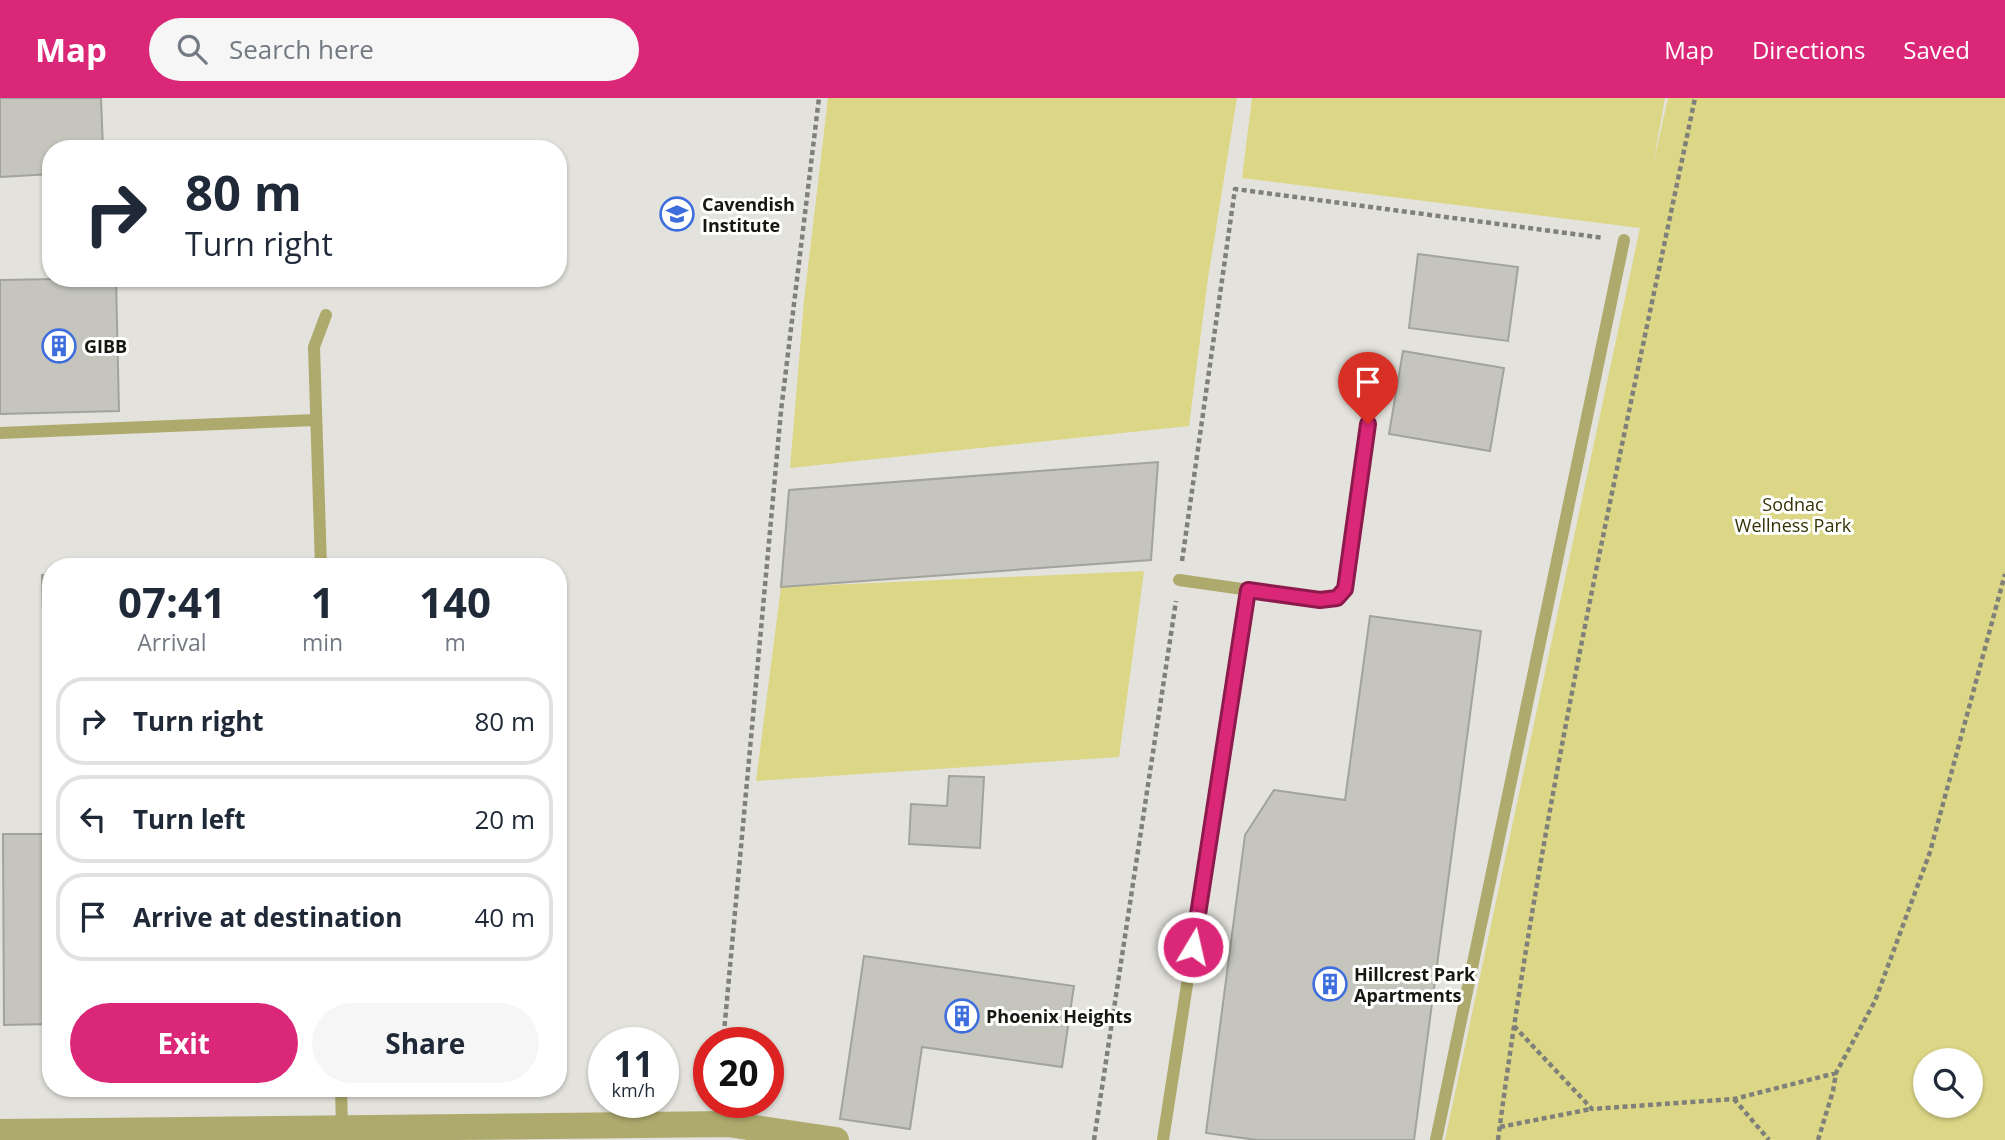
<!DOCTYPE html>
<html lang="en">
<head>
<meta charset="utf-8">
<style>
  :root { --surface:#fff; --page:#f6f6f7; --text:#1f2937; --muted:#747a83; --line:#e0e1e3; --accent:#db2777 }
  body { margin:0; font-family:"Open Sans",sans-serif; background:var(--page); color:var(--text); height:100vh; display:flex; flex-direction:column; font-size:26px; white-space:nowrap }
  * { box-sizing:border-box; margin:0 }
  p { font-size:23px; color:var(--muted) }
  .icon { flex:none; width:38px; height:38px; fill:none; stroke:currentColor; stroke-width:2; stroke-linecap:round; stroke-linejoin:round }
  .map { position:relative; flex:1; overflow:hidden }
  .drawer { position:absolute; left:42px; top:460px; width:525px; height:539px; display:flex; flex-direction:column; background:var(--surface); border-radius:28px; box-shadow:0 2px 5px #0004 }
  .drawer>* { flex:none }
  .top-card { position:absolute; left:42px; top:42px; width:525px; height:147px; border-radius:28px; box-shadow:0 2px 5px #0004; background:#fff; color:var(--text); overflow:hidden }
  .buttons { position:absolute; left:1913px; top:950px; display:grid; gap:14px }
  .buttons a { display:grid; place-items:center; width:70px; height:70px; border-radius:50%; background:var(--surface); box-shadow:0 2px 5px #0004; font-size:35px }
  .speed { position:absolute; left:588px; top:929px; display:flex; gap:14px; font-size:35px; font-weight:700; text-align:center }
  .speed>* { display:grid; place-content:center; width:91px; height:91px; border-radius:50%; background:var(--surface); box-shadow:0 2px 5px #0004; line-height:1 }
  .speed small { font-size:18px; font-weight:400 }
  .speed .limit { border:10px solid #d22; background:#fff; color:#111 }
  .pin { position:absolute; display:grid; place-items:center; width:60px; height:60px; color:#fff; margin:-72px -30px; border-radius:50% 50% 50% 0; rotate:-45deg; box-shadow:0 0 7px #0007 }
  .pin .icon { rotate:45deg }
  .me { position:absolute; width:77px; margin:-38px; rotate:9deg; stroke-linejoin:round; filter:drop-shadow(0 0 5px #0008) }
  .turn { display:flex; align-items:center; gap:24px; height:147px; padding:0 28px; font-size:32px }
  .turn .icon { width:91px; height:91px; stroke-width:2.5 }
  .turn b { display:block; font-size:49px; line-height:60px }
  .eta { display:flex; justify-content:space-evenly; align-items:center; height:119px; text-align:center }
  .eta b { font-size:42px; font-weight:700; line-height:49px }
  .action { display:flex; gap:14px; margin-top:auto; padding:14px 28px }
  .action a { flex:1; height:80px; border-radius:42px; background:var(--accent); color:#fff; font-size:28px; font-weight:700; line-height:80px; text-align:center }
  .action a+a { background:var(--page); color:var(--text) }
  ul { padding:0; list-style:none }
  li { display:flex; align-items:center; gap:21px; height:88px; margin:0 14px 10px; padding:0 14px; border:4px solid var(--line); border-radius:28px }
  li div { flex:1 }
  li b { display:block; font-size:26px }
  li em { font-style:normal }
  header { display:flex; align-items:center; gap:42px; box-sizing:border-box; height:98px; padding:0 35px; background:var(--accent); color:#fff }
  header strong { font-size:33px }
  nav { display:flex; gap:38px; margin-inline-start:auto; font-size:24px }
  .search { width:490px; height:63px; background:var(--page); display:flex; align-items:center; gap:18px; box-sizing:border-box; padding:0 24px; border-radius:38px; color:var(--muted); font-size:26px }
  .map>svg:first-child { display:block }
  .green { fill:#dcd786; fill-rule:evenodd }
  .building { fill:#c5c5be; stroke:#a3a39d; stroke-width:2 }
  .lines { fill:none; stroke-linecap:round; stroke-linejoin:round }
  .path { stroke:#80807b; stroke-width:4.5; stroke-dasharray:5 3.5; stroke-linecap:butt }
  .lane { stroke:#aeaa6d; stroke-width:12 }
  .street { stroke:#aeaa6d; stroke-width:26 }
  .route-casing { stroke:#8e194d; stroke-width:18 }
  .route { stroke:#db2777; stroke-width:12 }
  .labels { text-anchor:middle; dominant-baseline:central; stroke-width:6; stroke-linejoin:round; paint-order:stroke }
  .poi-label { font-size:18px; font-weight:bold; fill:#171714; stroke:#fffffe; text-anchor:start }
  .park-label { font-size:18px; fill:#353206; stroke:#fffffe }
</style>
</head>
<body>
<header>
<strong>Map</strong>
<div class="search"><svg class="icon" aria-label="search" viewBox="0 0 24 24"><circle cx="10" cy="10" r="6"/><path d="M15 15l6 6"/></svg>Search here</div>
<nav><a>Map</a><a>Directions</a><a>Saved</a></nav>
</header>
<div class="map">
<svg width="2005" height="1042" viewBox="0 0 2005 1042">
  <rect width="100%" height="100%" fill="#e3e2dc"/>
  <path class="green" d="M828,0h409l-29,180 -19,148 -399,42 14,-167z
    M1252,0h413l-12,67 15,-67h337v1042h-560l195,-912 -398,-50zM1925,962h45v46h-45z
    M1144,473l-25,186 -363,24 25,-194z"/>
  <path class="building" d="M0,0h101l2,51h-52v25l-51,3z
    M1418,156l100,13 -10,74 -99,-13z
    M116,180l3,133 -119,3v-134z
    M1403,253l101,17 -14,83 -101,-17z
    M1158,364l-7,98 -370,27 8,-97z
    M42,477h9l-2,255z
    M1370,518l111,15 -67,509h-157l-51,-7 39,-298 29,-45 71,10z
    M949,678l35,1 -4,71 -71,-4 2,-40 36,2z
    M3,736h48v190l-47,1z
    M864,858l210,30 -12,81 -140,-20 -12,82 -70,-10z"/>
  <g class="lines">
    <path class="path" d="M1182,463l53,-372 369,49
      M1514,928l78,83 142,-10 102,-26
      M723,945l58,-632 38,-313
      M1734,1001l35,41
      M1500,1029l91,-18
      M1094,1042l82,-539
      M1498,1042c46,-351 125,-696 197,-1042
      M1818,1042l15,-49 3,-18 39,-72 55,-149 75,-278"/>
    <path class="lane" d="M0,335l315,-13
      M321,469l-7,-220 12,-32
      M1179,482l141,20 17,-2 8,-9 23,-165
      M341,990l1,40
      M1163,1042l85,-550
      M1436,1042l188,-900"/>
    <path class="street" d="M0,1034l728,-8 108,16"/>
  </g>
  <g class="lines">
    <defs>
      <path id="route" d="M1193,849l55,-357 72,10 17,-2 8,-9 23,-165"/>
    </defs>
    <use href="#route" class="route-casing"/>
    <use href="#route" class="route"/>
  </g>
  <defs>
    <symbol id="school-ring" viewBox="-11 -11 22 22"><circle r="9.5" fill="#fffffe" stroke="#3e6dde" stroke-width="1.5"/><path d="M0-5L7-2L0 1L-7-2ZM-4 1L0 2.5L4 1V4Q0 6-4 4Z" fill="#3e6dde"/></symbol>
    <symbol id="building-ring" viewBox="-11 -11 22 22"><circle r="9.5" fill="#fffffe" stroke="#3e6dde" stroke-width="1.5"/><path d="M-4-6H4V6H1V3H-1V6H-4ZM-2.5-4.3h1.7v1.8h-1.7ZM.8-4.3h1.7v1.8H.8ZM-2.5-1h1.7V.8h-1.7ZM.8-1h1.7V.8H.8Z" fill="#3e6dde"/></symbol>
  </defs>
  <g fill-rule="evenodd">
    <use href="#school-ring" x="658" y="97" width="38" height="38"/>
    <use href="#building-ring" x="40" y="229" width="38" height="38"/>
    <use href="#building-ring" x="1311" y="867" width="38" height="38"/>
    <use href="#building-ring" x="943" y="899" width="38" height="38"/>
  </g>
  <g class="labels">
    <g class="poi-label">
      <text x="702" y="106">Cavendish<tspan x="702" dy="21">Institute</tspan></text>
      <text x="84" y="248">GIBB</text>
      <text x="1354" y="876">Hillcrest Park<tspan x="1354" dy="21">Apartments</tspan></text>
      <text x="986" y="918">Phoenix Heights</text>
    </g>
    <g class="park-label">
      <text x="1793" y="406">Sodnac<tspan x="1793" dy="21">Wellness Park</tspan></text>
    </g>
  </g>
</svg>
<div class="buttons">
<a><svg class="icon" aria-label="search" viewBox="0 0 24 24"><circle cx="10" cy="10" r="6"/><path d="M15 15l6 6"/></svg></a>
</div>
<div class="speed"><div>11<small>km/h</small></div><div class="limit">20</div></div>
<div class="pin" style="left:1368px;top:326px;background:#d93025"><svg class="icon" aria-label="arrive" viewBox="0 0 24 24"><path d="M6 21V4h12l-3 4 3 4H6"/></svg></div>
<svg class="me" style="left:1193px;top:849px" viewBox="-20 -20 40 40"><circle r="17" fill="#db2777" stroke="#fff" stroke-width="3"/><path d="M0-11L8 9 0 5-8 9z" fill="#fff"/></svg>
<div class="top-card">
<div class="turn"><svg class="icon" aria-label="right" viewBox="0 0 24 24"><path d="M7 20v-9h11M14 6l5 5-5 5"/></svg><div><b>80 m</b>Turn right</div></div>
</div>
<section class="drawer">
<div class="eta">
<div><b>07:41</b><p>Arrival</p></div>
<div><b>1</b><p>min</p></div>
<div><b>140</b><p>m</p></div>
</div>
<ul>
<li><svg class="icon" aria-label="right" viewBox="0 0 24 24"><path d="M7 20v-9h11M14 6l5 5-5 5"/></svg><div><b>Turn right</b></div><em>80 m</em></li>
<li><svg class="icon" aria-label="left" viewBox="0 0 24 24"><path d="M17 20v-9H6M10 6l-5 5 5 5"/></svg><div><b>Turn left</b></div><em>20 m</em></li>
<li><svg class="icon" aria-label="arrive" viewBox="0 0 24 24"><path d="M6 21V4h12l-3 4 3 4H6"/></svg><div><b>Arrive at destination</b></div><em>40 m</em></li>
</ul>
<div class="action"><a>Exit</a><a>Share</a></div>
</section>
</div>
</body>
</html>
